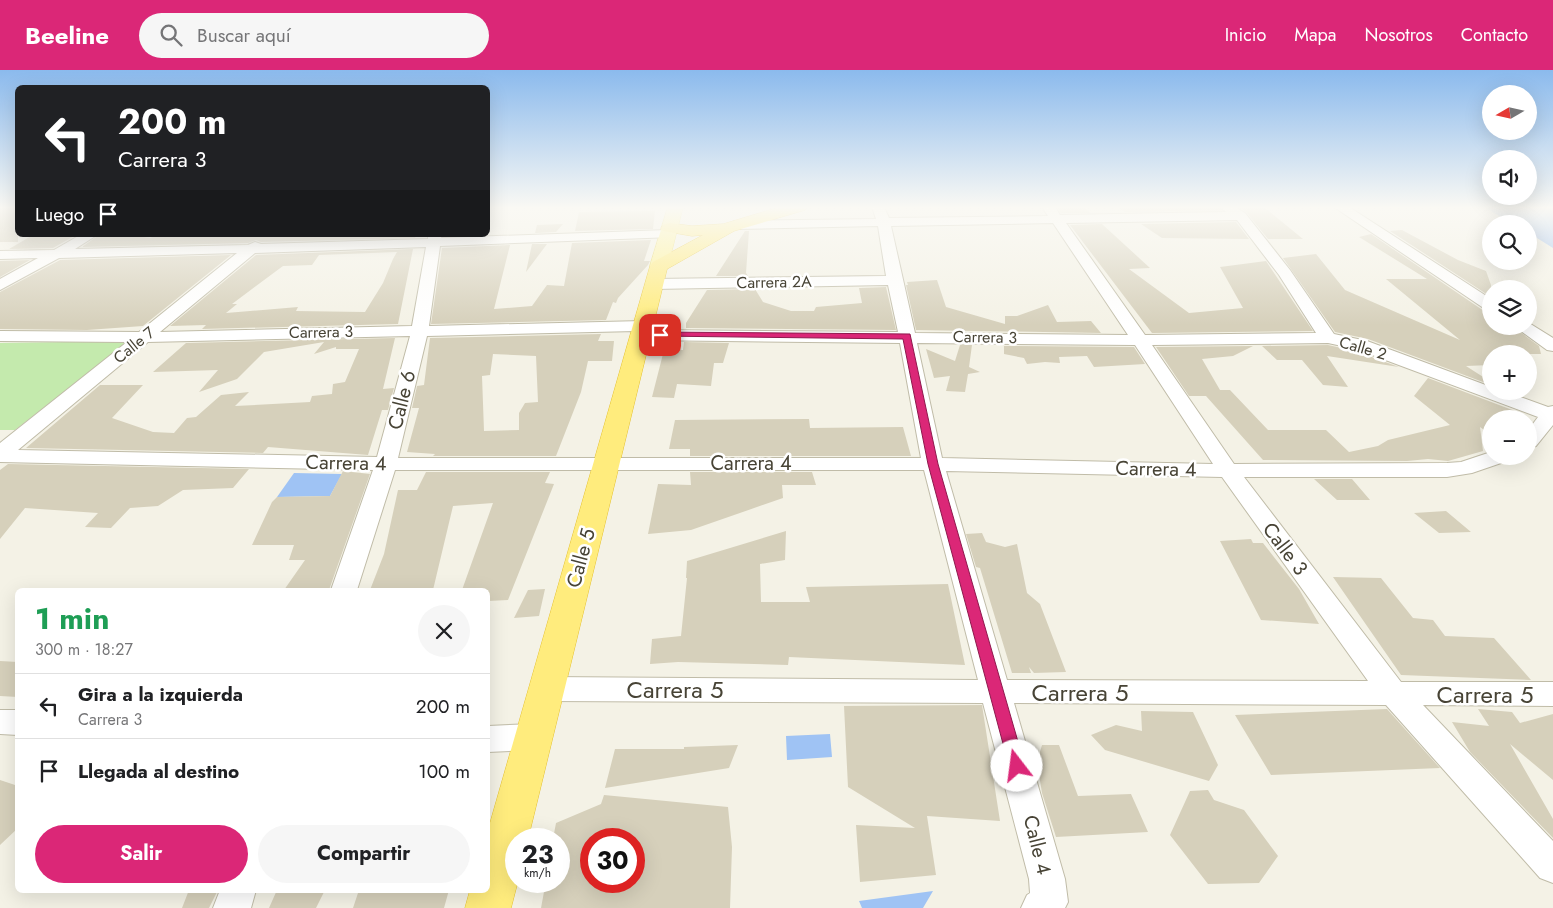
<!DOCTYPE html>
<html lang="es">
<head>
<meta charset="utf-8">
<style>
  :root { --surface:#fff; --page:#f6f6f6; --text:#202124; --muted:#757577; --line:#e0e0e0; --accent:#db2777 }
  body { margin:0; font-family:Jost,sans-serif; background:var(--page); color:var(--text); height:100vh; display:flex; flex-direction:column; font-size:19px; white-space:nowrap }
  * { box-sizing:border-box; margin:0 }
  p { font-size:16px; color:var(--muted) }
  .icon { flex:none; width:28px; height:28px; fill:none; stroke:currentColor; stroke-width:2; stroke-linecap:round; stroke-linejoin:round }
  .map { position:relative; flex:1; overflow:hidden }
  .details { position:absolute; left:15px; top:518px; width:475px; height:305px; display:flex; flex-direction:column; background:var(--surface); border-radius:8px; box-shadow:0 5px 20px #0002 }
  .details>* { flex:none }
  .top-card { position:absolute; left:15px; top:15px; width:475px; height:152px; border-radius:8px; box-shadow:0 5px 20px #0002; background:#202124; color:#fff; overflow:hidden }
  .needle { width:32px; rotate:261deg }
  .tools { position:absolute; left:1482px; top:15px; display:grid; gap:10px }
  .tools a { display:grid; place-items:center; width:55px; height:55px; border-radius:50%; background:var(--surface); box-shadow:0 5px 20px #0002; font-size:25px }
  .speed { position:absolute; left:505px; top:758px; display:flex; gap:10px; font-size:25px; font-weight:700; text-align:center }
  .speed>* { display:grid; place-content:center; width:65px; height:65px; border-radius:50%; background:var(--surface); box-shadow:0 5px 20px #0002; line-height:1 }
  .speed small { font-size:12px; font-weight:400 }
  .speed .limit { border:8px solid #d22; background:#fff; color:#111 }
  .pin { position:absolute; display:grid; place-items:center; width:42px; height:42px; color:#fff; margin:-21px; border-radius:10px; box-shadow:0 2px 8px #0006 }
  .me { position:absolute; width:55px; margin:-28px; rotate:345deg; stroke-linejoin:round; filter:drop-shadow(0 0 4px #0008) }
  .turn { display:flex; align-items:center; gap:18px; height:105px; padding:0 20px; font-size:22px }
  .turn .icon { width:65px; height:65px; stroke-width:2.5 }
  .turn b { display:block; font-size:35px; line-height:42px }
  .then { display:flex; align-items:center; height:48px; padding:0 20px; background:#0003; gap:10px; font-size:19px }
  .round { display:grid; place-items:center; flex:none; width:52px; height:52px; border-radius:26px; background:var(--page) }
  .headline { display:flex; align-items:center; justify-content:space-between; height:85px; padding:0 20px }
  h1 { font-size:30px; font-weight:700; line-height:38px; color:#1e9e55 }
  .primary-button { display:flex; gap:10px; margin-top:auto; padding:10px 20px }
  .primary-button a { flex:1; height:58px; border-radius:30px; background:var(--accent); color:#fff; font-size:20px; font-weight:700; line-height:58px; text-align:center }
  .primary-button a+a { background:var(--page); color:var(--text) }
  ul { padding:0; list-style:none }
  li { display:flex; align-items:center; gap:15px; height:65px; padding:0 20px; border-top:1px solid var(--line) }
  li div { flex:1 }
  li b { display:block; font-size:19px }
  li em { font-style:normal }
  header { display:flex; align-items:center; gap:30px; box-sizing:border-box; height:70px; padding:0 25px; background:var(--accent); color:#fff }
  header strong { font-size:24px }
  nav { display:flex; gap:28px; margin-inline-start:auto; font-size:18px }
  .search { width:350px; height:45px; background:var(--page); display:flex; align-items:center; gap:12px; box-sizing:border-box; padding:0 18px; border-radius:28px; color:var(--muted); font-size:19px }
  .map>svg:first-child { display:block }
  .green { fill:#c4eaad }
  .water { fill:#9fc3f4 }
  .building { fill:#d6d0bb; fill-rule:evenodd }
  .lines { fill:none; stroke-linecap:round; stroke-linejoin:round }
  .minor-casing { stroke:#c0bca8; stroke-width:2 }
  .primary-casing { stroke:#e9d85f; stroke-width:1 }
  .trunk-casing { stroke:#e5c12f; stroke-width:1 }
  .minor { fill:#fff; fill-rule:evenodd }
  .primary { fill:#fff394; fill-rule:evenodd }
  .trunk { fill:#ffec7d; fill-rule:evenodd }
  .route { fill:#db2777; stroke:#8e194d }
  .labels { text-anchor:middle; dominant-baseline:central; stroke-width:5; stroke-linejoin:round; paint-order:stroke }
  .far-street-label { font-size:16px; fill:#474335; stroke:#fff }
  .street-label { font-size:20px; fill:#474335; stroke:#fff }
  .near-street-label { font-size:24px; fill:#474335; stroke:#fff }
</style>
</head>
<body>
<header>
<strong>Beeline</strong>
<div class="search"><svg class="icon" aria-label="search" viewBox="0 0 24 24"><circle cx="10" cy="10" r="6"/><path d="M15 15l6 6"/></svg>Buscar aquí</div>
<nav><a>Inicio</a><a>Mapa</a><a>Nosotros</a><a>Contacto</a></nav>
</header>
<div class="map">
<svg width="1553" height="838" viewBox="0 0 1553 838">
  <rect width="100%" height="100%" fill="#f4f2e6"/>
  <path class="green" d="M129,271l-114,89h-15v-87z"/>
  <path class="water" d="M1484,137h69v41l-24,-15v-9h-16z
    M294,403l48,1 -12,22 -53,1z
    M830,664l2,23 -45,3 -1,-24z
    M933,821l-10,17h-61l-3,-7z"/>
  <path class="building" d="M0,137h18v35h-18z
    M1057,137h28l5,6h-29z
    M1118,137h104v3l-97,2z
    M1239,137h25l39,32h-35l-22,-27z
    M655,141l-2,18 -78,2 4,-19z
    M1236,152l13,17 -87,-1 -21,-14z
    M563,154l-7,8 -21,1 2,-8z
    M1102,154l48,44 -21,1 60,44 54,-5 -23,-41 46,-6 47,70 -161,2 -82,-108z
    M1402,160l56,30 28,11 5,14v12l-101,-66z
    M745,161h4l-3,42 2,3h-32z
    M1371,164l113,77 7,2v13h21l27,20 2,8h-50v11l-25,1 25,16v3l-123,-46 -33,-7 -52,-74 33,-4 29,36 115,50 -74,-61h41l-68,-42z
    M33,165h43l-23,13 -44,1z
    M99,165h32l19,3 6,-3h260l-1,3 -154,4 -5,-2 -8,3 -166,4z
    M651,170l-7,21h6l-2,4 -30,33 -2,5 -3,-1 -7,18 -175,4 11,-76 68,-3 -16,64 38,-3 15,-21 17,1 8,-43z
    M532,174h15l-21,28z
    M413,179l-15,75 -196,5 4,-4 -36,1 86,-71zM397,182l-4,7 -10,24 -18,29 -69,-1 2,-4 -72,6 11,-9h-5l51,-38 29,-1 7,-10z
    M231,185l-88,71 -56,4 -87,-1v-37l60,-32z
    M30,190l-30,17v-16z
    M937,210l9,27 59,17v-8h12l31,-11 9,17 34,-1 10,12 -185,-3 -10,-45h2l-1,-3z
    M886,217l10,43 -210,-2v-5l21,-33 48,-1 8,13 28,9h23l2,-4 46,-4 -3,-15z
    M601,264l-3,7h16l-2,20h-24l-7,31 -25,64h-123l2,-2 -28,-2 12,-44h-7l5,-22 7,-1 6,-47zM493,284l43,2 2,46 -13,1 -6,10v17l-35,1 -2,-55 8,-1z
    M395,268l-12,51 11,-1 -6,22h-6l-14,45 -100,-8 -5,6 -237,-5 74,-63h43l-31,33 41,14 21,1 13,-15 9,-1 25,-22 28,-3 -14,14 75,-4 2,-6 20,-2 1,-10 12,-2 14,-33h-23v-2l-22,7 10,-12 -60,10 -27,27 -38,13 19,-22 -65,2 33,-29z
    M684,272l45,1 -6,20h-9l-3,23 -34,-2 -3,14 -22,-1 12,-47h19z
    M960,275h12l-3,22 11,5 -12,2 -3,18 -19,-1 4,-15 -16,2 -8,-29 29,12z
    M1328,275l27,6 44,16 -72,-11 21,31 -25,-2 -21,-25h-25l-15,-14z
    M1004,276l130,1 11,17 -51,3 -7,-11 -28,1 1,6 -15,-1 -18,2 -3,-6 -20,-4z
    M1253,276l-20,10 -31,3 18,31h10l38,40h58l23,22 29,-6 10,-6 62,-15 -36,-29 14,-18 87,33 2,8h-26v16l-11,-8 3,24 -35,10 -20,-2 -21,2 -144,-1 -57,-64h-17l-33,-49z
    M809,349l1,9 93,-1 8,29h-221v-7h-21l6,-29z
    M8,394l241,5 -16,19 -50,2 -25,16 -28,2 -19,20 -26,-1 13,-14 -73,-5 -25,31v-69z
    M343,401l27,3 -41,116h-45l21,-30h-16l5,-15h-42l20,-43 5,-5 53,-1z
    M426,402h124l-5,11 9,1 -46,116 -20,1v-11h-26l31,-87 -40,3 -20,84h-63l14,-36 14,-64h19z
    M690,402h122l4,13h-34l1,13 -92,32 -43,4 10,-50 33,1z
    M1314,409h38l18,21h-33z
    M1446,441l25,21 -32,1 -25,-20z
    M786,461l-1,29 -25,4 1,38h49l-4,-15 142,-3 17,81 -176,-8 -1,8 -110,-3 -28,2 2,-25 29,-3 6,-58h-1l1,-17z
    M982,463l4,9 19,5 12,-3 10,49 13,11 26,68 -32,1 -5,-6 2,6h-19l-32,-105 -4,-1 -10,-33z
    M1251,469l2,4h10l36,46 20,35 -58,-4 -41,-79z
    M1333,507l48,1 32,40 20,2 12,16 49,2 37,42 -130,-5z
    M545,519l-6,27 -25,2 14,-28z
    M0,591l18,1v35l-18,-1z
    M982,635l18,116 -73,-5 9,59 -76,7 -4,-57 59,3 -67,-41 -4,-81z
    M1387,639l53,59 -169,7 -36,-60z
    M1478,639l34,3 8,11 33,-9v66l-43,-36 43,75v19l-83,-86 -18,-30 37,4z
    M1141,641l52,1 25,53 -9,16 -104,-31 -14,-15 25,-10 26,6z
    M738,675l-9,23 -124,20 10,-39h69v-2z
    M1042,675h17l19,51 53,-2 17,38 -92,5 -14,-44 -5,-31z
    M0,710l18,6v42l-18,17z
    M1208,720l6,10 30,10 34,46 -19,27 -51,1 -38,-49 20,-44z
    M604,725l124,12 4,40 -2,61h-189l5,-27h13v-42h-6l3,-16 45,-19zM591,769h43v42h-43z
    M189,820h29l-9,18h-27z
    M277,820h48l-9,18h-47z
    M359,820h90l-5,18h-91z"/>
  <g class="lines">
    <defs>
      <path id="minor" d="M872,137h12l5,11 159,-2 -6,-9h13l5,8 166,-3 -3,-3 1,-2h11l10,6 45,57 44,64 33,7 124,46v4h13l44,16 5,-1v19l-17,21 -7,2v-19l9,-12 -182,-68 -28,-6 -176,2 82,119 213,-1 14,-1 30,-10v4h18l-2,5 -35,12 -25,4h-203l157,205h152v24l-130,-1 130,136v42l-13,-5 -154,-173 -372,-2 51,176 3,23 -3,6h-44l6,-13 3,-2 -1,-14 -46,-176 -436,-2 -11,-4 -4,-8 4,-8 11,-4 431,3 -54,-210h-529l-38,120h-26l42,-120 -373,-8v-19l127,-101 -127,-1v-10l139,1 98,-79 -178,5 -59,32v-11l38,-21 -38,1v-8l54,-1 26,-15h17l-22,14 173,-4 7,-3 6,2 167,-5v-4h14l-1,3 227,-8 5,1 2,3 -2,3 -233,9 -11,80 214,-5 6,1 2,4 -4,4 251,2 -10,-47 -234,4 -5,-2 -3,-3 3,-3 5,-2 232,-3 -8,-50 -144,3 -6,-4 6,-4 142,-2zM1237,150l42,55 37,58 -171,2 -79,-112zM1053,153l75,112 -213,-2 -24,-107zM426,177l-14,79 -252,6 95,-79zM636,261l-3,4 2,4 6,1 259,3 21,115h-523l29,-122zM410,266l-33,121 -359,-7 130,-108zM917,273l218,2 78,119 -271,-6zM946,401l276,6 146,204 -361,-1z
        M1334,137h15l142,92v12l-6,-2z
        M1529,253l24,15v13l-6,-1 -33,-24h15z
        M0,640h18v25l-18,-1z
        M533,654l11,4 5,9 -5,9 -11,4 -45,2v-26z
        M220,820h36l-5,18h-38z"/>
      <path id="primary" d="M668,137h15l-15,59 -3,4 -6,1 -6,-1 -3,-4z"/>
      <path id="trunk" d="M780,137h27l-2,3 -71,21 -67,38 -139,570h-12l2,42 -7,27h-46l5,-18h18v-60l162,-564 3,-4 50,-27 -11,1 -29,-5 -2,-3 2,-3 6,-2 23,3 31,-2z"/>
    </defs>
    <use href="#minor" class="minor-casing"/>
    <use href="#primary" class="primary-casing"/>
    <use href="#trunk" class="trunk-casing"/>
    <use href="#minor" class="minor"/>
    <use href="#primary" class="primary"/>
    <use href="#trunk" class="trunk"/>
  </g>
  <linearGradient id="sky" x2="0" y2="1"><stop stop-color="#8bbaed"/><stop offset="0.54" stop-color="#faf9f4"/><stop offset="1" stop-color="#faf9f4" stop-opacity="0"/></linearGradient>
  <rect width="1553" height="255" fill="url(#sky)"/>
  <path class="route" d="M660,262l250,2 28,130 87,302 -2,5 -6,2 -6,-2 -2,-5 -81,-302 -25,-125 -246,-3 -1,-1z"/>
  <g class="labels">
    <g class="far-street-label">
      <text transform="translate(774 212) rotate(-1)">Carrera 2A</text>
      <text transform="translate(321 262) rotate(-1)">Carrera 3</text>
      <text transform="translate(985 267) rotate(1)">Carrera 3</text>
      <text transform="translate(134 275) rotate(-39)">Calle 7</text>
      <text transform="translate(1363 278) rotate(16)">Calle 2</text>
    </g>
    <g class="street-label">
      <text transform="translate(402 330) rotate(-76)">Calle 6</text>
      <text transform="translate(346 393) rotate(1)">Carrera 4</text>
      <text x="751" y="393">Carrera 4</text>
      <text transform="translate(1156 399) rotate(1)">Carrera 4</text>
      <text transform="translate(1285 479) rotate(53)">Calle 3</text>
      <text transform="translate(581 488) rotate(-75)">Calle 5</text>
      <text transform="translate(1037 775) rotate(76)">Calle 4</text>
    </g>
    <g class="near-street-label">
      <text x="675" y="619">Carrera 5</text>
      <text x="1080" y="622">Carrera 5</text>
      <text x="1485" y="624">Carrera 5</text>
    </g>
  </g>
</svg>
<div class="tools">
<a><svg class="needle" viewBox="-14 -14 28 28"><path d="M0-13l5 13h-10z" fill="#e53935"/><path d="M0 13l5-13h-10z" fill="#757577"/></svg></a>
<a><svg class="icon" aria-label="sound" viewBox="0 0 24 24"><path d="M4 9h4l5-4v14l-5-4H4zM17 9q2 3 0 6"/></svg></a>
<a><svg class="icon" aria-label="search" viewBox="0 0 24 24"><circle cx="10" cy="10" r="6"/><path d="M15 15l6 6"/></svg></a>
<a><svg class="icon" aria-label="layers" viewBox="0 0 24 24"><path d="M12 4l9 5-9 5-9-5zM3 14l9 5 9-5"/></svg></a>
<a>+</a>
<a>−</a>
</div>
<div class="speed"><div>23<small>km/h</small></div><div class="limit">30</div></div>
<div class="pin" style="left:660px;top:265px;background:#d93025"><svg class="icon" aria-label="arrive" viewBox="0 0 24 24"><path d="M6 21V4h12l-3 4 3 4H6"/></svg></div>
<svg class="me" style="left:1017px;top:696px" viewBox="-20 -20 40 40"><circle r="19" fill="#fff"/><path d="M0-13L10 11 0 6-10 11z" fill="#db2777"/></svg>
<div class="top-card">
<div class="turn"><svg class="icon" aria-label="left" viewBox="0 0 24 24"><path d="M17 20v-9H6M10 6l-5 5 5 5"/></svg><div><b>200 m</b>Carrera 3</div></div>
<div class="then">Luego<svg class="icon" aria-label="arrive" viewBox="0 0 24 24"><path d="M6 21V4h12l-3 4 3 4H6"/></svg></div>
</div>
<section class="details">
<div class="headline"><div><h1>1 min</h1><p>300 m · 18:27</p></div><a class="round"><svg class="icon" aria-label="close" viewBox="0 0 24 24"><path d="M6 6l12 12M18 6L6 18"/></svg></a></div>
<ul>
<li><svg class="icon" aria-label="left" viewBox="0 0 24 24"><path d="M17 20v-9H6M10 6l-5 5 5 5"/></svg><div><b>Gira a la izquierda</b><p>Carrera 3</p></div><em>200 m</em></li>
<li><svg class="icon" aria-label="arrive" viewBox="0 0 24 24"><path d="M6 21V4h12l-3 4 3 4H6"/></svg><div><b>Llegada al destino</b></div><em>100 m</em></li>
</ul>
<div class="primary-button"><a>Salir</a><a>Compartir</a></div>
</section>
</div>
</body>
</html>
